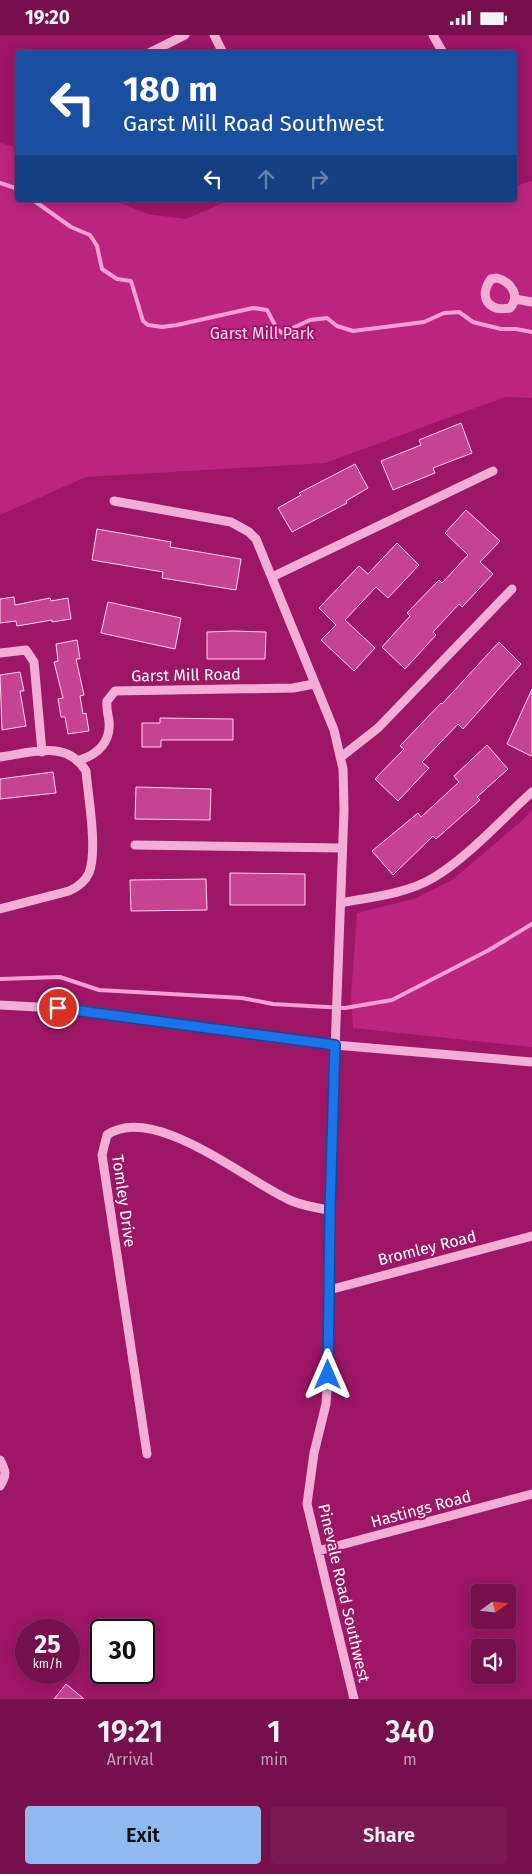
<!DOCTYPE html>
<html lang="en">
<head>
<meta charset="utf-8">
<style>
  :root { --surface:#76104c; --page:#7b1953; --text:#f1f3f6; --muted:#c29db5; --line:#873064; --accent:#90b9f0 }
  body { margin:0; font-family:"Fira Sans",sans-serif; background:var(--page); color:var(--text); height:100vh; display:flex; flex-direction:column; font-size:19px; white-space:nowrap }
  * { box-sizing:border-box; margin:0 }
  p { font-size:16px; color:var(--muted) }
  .icon { flex:none; width:28px; height:28px; fill:none; stroke:currentColor; stroke-width:2; stroke-linecap:round; stroke-linejoin:round }
  .map { position:relative; height:1664px; overflow:hidden }
  .side { display:flex; flex-direction:column; background:var(--surface); flex:1 }
  .side>* { flex:none }
  .top-card { position:absolute; left:15px; top:15px; width:502px; height:152px; border-radius:5px; box-shadow:0 2px 12px #0003,0 0 0 1px var(--line); background:#1a4fa0; color:#fff; overflow:hidden }
  .needle { width:32px; rotate:75deg }
  .fabs { position:absolute; left:471px; top:1549px; display:grid; gap:10px }
  .fabs a { display:grid; place-items:center; width:45px; height:45px; border-radius:5px; background:var(--surface); box-shadow:0 2px 12px #0003,0 0 0 1px var(--line); font-size:25px }
  .speed { position:absolute; left:15px; top:1584px; display:flex; gap:10px; font-size:25px; font-weight:700; text-align:center }
  .speed>* { display:grid; place-content:center; width:65px; height:65px; border-radius:50%; background:var(--surface); box-shadow:0 2px 12px #0003,0 0 0 1px var(--line); line-height:1 }
  .speed small { font-size:12px; font-weight:400 }
  .speed .limit { border:2px solid #111; border-radius:8px; background:#fff; color:#111 }
  .pin { position:absolute; display:grid; place-items:center; width:42px; height:42px; color:#fff; margin:-21px; border:2px solid #fff; border-radius:50%; box-shadow:0 1px 5px #0007 }
  .me { position:absolute; width:55px; margin:-28px; rotate:0deg; stroke-linejoin:round; filter:drop-shadow(0 0 4px #0008) }
  .turn { display:flex; align-items:center; gap:18px; height:105px; padding:0 25px; font-size:22px }
  .turn .icon { width:65px; height:65px; stroke-width:2.5 }
  .turn b { display:block; font-size:35px; line-height:42px }
  .lanes { display:flex; align-items:center; height:48px; padding:0 25px; background:#0003; justify-content:center; gap:25px; direction:ltr }
  .lanes .off { opacity:.35 }
  .eta { display:flex; justify-content:space-evenly; align-items:center; height:85px; text-align:center }
  .eta b { font-size:30px; font-weight:600; line-height:35px }
  .button { display:flex; gap:10px; margin-top:auto; padding:10px 25px }
  .button a { flex:1; height:58px; border-radius:5px; background:var(--accent); color:#111; font-size:20px; font-weight:600; line-height:58px; text-align:center }
  .button a+a { background:var(--page); color:var(--text) }
  .status { display:flex; justify-content:space-between; align-items:center; height:35px; padding:0 25px; background:var(--surface); direction:ltr }
  .status svg { height:14px; fill:currentColor }
  .map>svg:first-child { display:block }
  .green { fill:#bb257f }
  .lines { fill:none; stroke-linecap:round; stroke-linejoin:round }
  .stream { stroke:#f6a0d5; stroke-width:4 }
  .building { fill:#c64391; stroke:#fdd6ed }
  .minor { stroke:#f3aed8; stroke-width:9 }
  .route-casing { stroke:#114b97; stroke-width:12 }
  .route { stroke:#1a73e8; stroke-width:9 }
  .labels { text-anchor:middle; dominant-baseline:central; stroke-width:4; stroke-linejoin:round; paint-order:stroke }
  .park-label { font-size:16px; fill:#fdd6ed; stroke:#9e1666 }
  .street-label { font-size:16px; fill:#fff; stroke:#9e1666 }
</style>
</head>
<body>
<div class="status"><b>19:20</b><svg viewBox="0 0 49 12"><path d="M0 12V9h3v3zM5 12V6h3v6zM10 12V3h3v9zM15 12V0h3v12zM26 1h20v11H26zM47 4h2v5h-2z"/></svg></div>
<div class="map">
<svg width="532" height="1664" viewBox="0 0 532 1664">
  <rect width="100%" height="100%" fill="#9e1666"/>
  <path class="green" d="M0,108l17,4 1,53h95l35,14 38,5 44,-19h285v-14l17,-5v217l-27,-1 -180,66 -239,14 -86,38z
    M532,775v237l-179,-19 -2,-33 6,-82 57,-14 38,-19 72,-61z"/>
  <g class="lines">
    <path class="stream" d="M0,148l18,6
      M33,165l38,27 19,8 7,11 5,23 15,10 14,2 12,40 5,4 14,2 15,-2 76,-17 14,2 10,19 5,4 28,-13 17,-2 10,8 16,5 71,-9 20,-9 15,-1 14,10 28,7h15l16,3
      M0,944l60,-2 39,13 143,8 31,6 72,4 47,-8 97,-50 43,-26"/>
  </g>
  <path class="building" d="M461,388l11,30 -39,15 2,5 -42,17 -12,-29 40,-16 -2,-5z
    M355,429l13,24 -22,13 1,2 -55,29 -14,-24 23,-13 -2,-2z
    M466,475l34,31 -20,21 13,12 -31,33 -3,-3 -26,28 3,3 -31,34 -23,-22 28,-31 -3,-3 32,-33 3,3 26,-28 -23,-22z
    M97,494l74,13 -1,5 71,12 -5,31 -74,-12 1,-6 -71,-12z
    M397,508l22,22 -31,33 -12,-11 -31,33 30,28 -21,23 -33,-31 15,-15 -17,-17 40,-42 9,8z
    M14,562l1,8 35,-7 1,3 17,-3 3,21 -19,3v-2l-35,6 -1,-5 -16,2v-24z
    M108,567l73,16 -6,31 -74,-16z
    M233,596l33,1 -1,27h-58v-27z
    M77,605l3,19h-4l8,36 -4,1 3,18 3,-1 3,18 -21,3 -3,-17h-4l-3,-18 5,-1 -9,-36 4,-1 -2,-17z
    M499,607l22,22 -58,65 -5,-5 -36,38 7,6 -31,33 -23,-22 29,-30 -4,-3 41,-43 1,1z
    M20,637l4,19h-4l6,35 -24,4 -2,-55z
    M532,654v65l-1,2 -24,-12z
    M160,683l73,1v21h-72v7h-19v-24h18z
    M487,710l21,24 -31,28 3,3 -44,39 -3,-3 -40,39 -21,-24 46,-38 3,4 38,-35 -5,-6z
    M53,737l3,21 -56,6v-20z
    M136,752l75,2 -1,31 -75,-1z
    M230,838l75,1v31h-75z
    M206,844l1,31 -76,1 -1,-31z
    M66,1649l18,15h-30z"/>
  <g class="lines">
    <path class="minor" d="M214,0l9,18
      M433,0l10,18
      M149,18l36,-18
      M497,243c14,4 24,18 13,30 -22,4 -32,-11 -19,-29z
      M515,264l17,3
      M114,466l117,21 18,10 7,7 78,191 9,39 1,41 -15,400 -1,165 -2,29 -12,49 -7,51 47,195
      M272,542l221,-106
      M0,618l26,-3 8,12 8,90
      M0,722c32,-4 66,-18 86,14 2,25 12,79 3,102 -4,9 -11,14 -20,18l-69,18
      M341,722l37,-29 134,-139
      M80,725c18,-6 31,-18 29,-39 -1,-7 -3,-13 -2,-20l8,-10 178,-3 21,-4
      M135,810l207,3
      M341,868c30,-6 65,-9 92,-25 34,-20 69,-59 99,-86
      M0,970l74,4 261,36 197,17
      M329,1255l203,-54
      M147,1419l-45,-299 5,-20c47,-33 142,48 185,66 12,5 25,7 37,9
      M0,1425c6,11 7,15 0,26
      M318,1516l214,-57"/>
  </g>
  <g class="lines">
    <defs>
      <path id="route" d="M58,973l277,37 -5,165 -2,165"/>
    </defs>
    <use href="#route" class="route-casing"/>
    <use href="#route" class="route"/>
  </g>
  <g class="labels">
    <g class="park-label">
      <text x="262" y="298">Garst Mill Park</text>
    </g>
    <g class="street-label">
      <text transform="translate(186 640) rotate(-1)">Garst Mill Road</text>
      <text transform="translate(124 1166) rotate(82)">Tomley Drive</text>
      <text transform="translate(427 1213) rotate(-14)">Bromley Road</text>
      <text transform="translate(421 1474) rotate(-15)">Hastings Road</text>
      <text transform="translate(344 1558) rotate(77)">Pinevale Road Southwest</text>
    </g>
  </g>
</svg>
<div class="fabs">
<a><svg class="needle" viewBox="-14 -14 28 28"><path d="M0-13l5 13h-10z" fill="#e53935"/><path d="M0 13l5-13h-10z" fill="#c29db5"/></svg></a>
<a><svg class="icon" aria-label="sound" viewBox="0 0 24 24"><path d="M4 9h4l5-4v14l-5-4H4zM17 9q2 3 0 6"/></svg></a>
</div>
<div class="speed"><div>25<small>km/h</small></div><div class="limit">30</div></div>
<div class="pin" style="left:58px;top:973px;background:#d93025"><svg class="icon" aria-label="arrive" viewBox="0 0 24 24"><path d="M6 21V4h12l-3 4 3 4H6"/></svg></div>
<svg class="me" style="left:328px;top:1340px" viewBox="-20 -20 40 40"><path d="M0-17L14 15 0 8-14 15z" fill="#1a73e8" stroke="#fff" stroke-width="4"/></svg>
<div class="top-card">
<div class="turn"><svg class="icon" aria-label="left" viewBox="0 0 24 24"><path d="M17 20v-9H6M10 6l-5 5 5 5"/></svg><div><b>180 m</b>Garst Mill Road Southwest</div></div>
<div class="lanes"><svg class="icon" aria-label="left" viewBox="0 0 24 24"><path d="M17 20v-9H6M10 6l-5 5 5 5"/></svg><svg class="icon off" aria-label="ahead" viewBox="0 0 24 24"><path d="M12 20V5M6 11l6-6 6 6"/></svg><svg class="icon off" aria-label="right" viewBox="0 0 24 24"><path d="M7 20v-9h11M14 6l5 5-5 5"/></svg></div>
</div>
</div>
<section class="side">
<div class="eta">
<div><b>19:21</b><p>Arrival</p></div>
<div><b>1</b><p>min</p></div>
<div><b>340</b><p>m</p></div>
</div>
<div class="button"><a>Exit</a><a>Share</a></div>
</section>
</body>
</html>
